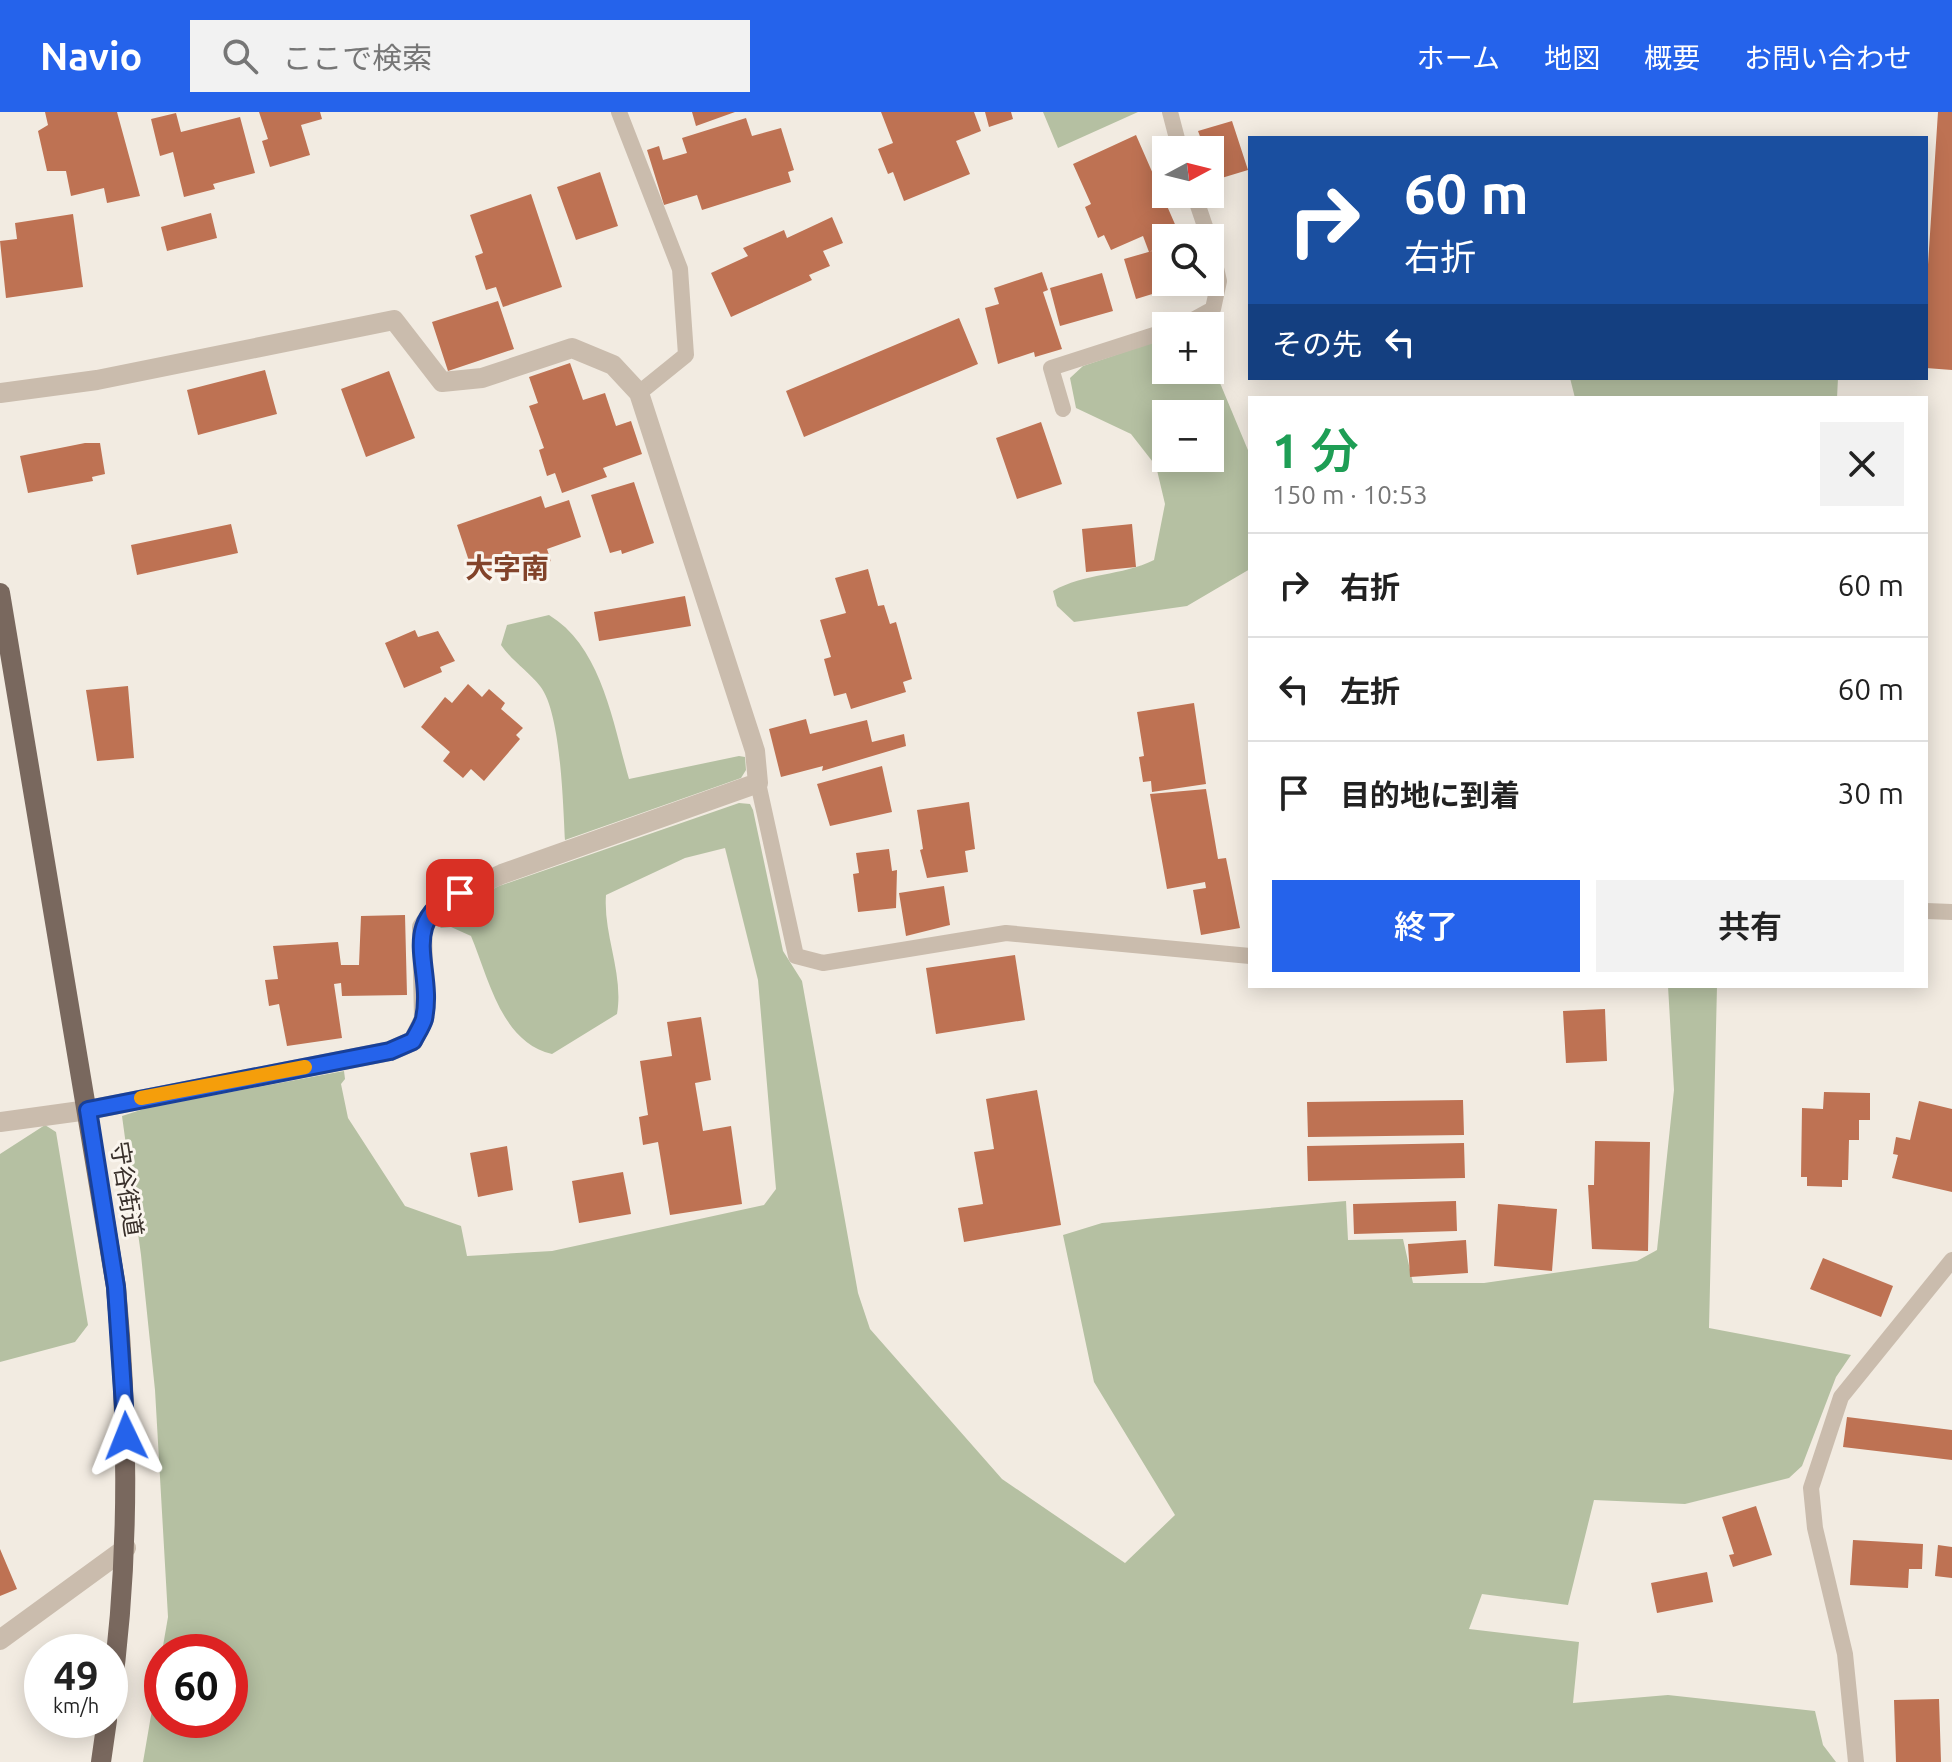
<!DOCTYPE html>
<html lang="ja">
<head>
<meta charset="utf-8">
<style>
  :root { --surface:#fff; --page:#f2f2f2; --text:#222; --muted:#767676; --line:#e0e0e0; --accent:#2563eb }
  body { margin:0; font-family:Ubuntu,"Noto Sans JP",sans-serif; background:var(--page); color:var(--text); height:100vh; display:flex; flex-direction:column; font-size:30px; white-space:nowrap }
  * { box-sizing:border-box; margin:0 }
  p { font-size:26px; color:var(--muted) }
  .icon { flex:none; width:44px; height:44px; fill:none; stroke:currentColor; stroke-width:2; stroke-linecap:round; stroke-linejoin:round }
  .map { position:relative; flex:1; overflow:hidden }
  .sheet { position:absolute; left:1248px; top:284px; width:680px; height:592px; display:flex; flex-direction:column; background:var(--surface); border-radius:0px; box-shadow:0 4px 20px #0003 }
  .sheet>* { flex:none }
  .hud { position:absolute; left:1248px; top:24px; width:680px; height:244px; border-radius:0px; box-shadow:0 4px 20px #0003; background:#1a4fa0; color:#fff; overflow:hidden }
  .needle { width:52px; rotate:83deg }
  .fabs { position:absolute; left:1152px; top:24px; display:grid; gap:16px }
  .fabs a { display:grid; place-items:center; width:72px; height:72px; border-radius:0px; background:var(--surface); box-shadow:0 4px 20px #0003; font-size:40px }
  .speed { position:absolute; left:24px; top:1522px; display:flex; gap:16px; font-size:40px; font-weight:700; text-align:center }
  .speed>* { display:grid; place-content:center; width:104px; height:104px; border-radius:50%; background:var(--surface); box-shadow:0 4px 20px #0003; line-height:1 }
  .speed small { font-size:20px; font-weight:400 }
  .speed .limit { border:12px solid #d22; background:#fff; color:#111 }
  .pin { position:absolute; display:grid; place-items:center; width:68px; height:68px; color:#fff; margin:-34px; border-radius:16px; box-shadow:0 4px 12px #0006 }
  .me { position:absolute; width:88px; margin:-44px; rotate:358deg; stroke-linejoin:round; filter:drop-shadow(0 0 6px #0008) }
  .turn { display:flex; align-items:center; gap:28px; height:168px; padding:0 24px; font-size:36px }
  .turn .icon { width:104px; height:104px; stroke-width:2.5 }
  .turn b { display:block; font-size:56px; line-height:68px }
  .then { display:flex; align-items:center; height:76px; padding:0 24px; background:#0003; gap:16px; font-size:30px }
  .round { display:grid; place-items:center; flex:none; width:84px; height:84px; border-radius:0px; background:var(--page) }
  .summary { display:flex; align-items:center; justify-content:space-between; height:136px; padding:0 24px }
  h1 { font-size:48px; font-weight:600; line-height:60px; color:#1e9e55 }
  .cta { display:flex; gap:16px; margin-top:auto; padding:16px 24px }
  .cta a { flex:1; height:92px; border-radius:0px; background:var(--accent); color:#fff; font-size:32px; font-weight:600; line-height:92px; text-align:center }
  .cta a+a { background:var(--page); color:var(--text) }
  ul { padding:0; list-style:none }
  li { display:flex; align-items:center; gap:24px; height:104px; padding:0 24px; border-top:2px solid var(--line) }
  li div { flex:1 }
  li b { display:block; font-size:30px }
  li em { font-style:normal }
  header { display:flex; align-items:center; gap:48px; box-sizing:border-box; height:112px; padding:0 40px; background:var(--accent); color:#fff }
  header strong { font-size:38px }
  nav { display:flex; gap:44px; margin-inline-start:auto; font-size:28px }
  .search { width:560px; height:72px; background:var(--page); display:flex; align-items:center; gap:20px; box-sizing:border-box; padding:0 28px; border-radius:0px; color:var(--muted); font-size:30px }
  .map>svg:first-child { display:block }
  .green { fill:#b5c0a2; fill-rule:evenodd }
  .building { fill:#be7253 }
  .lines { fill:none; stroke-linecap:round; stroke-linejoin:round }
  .service { stroke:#cabcad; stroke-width:16 }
  .minor { stroke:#cabcad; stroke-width:20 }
  .primary { stroke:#79685e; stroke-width:20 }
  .route-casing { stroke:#184099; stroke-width:20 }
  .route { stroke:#2563eb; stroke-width:14 }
  .slow { stroke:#f59e0b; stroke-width:14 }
  .labels { text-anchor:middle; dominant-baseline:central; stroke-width:6; stroke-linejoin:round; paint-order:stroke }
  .street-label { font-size:24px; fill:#39302b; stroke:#faf5ee }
  .quarter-label { font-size:28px; font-weight:bold; fill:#82432a; stroke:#faf5ee }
</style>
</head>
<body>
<header>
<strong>Navio</strong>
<div class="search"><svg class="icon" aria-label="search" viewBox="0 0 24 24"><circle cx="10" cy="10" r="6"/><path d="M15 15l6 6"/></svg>ここで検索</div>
<nav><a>ホーム</a><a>地図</a><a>概要</a><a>お問い合わせ</a></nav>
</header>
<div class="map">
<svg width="1952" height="1650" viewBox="0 0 1952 1650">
  <rect width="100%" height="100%" fill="#f2ebe1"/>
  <path class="green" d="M1043,0h95l-80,36z
    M1166,226v32h44v-11l40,96v114l-63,37 -113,16 -17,-16 -4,-15c31,-18 69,-15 101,-31l11,-56 -9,-38 -25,-32 -55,-26 -6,-30 13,-12zM1166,302h44v44h-44z
    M1570,266h268l-1,20h-262z
    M549,503c53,32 64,109 80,164l110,-23 6,1 1,13 -5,8 -176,62c-2,-35 -4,-128 -25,-154 -12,-15 -28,-25 -39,-41l6,-20z
    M739,691l11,1 3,6 30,141 19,30 56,312 12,36 132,150 123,84 50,-48 -81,-133 -31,-147 39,-12 244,-22 2,39 55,-1 10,44h71l153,-22 20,-11 17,-160 -6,-104h49l-8,342 142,27 -15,22 -34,89 -13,12 -104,26 -91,-4 -26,105 -86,-11 -13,35 110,13 -6,61 95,-8 147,16 8,34 13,17h-1693l25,-145 -13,-227 -14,-135 -19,-139 28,-9 194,-36 1,8 -4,5 7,34 57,88 56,20 6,30 85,-5 212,-46 12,-16 -18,-209 -33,-132 -40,10 -79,37c-3,40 18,79 11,119l-65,40c-51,-12 -63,-75 -81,-118l-20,-9 -11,1 15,-20 44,-22zM162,1540h68v68h-68z
    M45,1013l11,7 32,193 -13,17 -75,20v-208z"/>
  <path class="building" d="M45,0h72l23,84 -33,7 -3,-15 -33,8 -5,-25h-19l-9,-40 10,-6z
    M259,0h61l2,7 -21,6 9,30 -40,12 -8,-26 6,-2z
    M692,0h43l-39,14z
    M881,0h93l7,19 -25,10 14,33 -66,27 -11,-29 -5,2 -10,-25 15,-6z
    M985,0h26l2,7 -24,8z
    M1938,0h14v258l-26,-2v-73z
    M176,1l5,19 59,-15 15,56 -42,11 2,5 -31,8 -11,-45 -13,4 -9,-37z
    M746,6l6,18 29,-8 13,42 -6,2 3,10 -89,28 -5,-15 -33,10 -17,-55 12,-4 4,14 24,-7 -5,-15z
    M1232,9l16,49 -33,10 -5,-30h-5l-7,-19z
    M1136,23l45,103h-15v6l-17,8 -6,-16 -32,14 -7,-15 -6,3 -13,-31 6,-3 -18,-40z
    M600,60l18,54 -42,14 -19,-53z
    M531,82l31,93 -59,20 -7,-20 -10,3 -11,-34 8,-3 -13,-38z
    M211,101l6,25 -50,13 -6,-24z
    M73,102l10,73 -77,11 -6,-57 17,-2 -2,-16z
    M832,105l11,26 -20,8 7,15 -21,9 3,5 -81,37 -20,-44 37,-17 -5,-8 41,-18 3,8z
    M1166,135v35l19,2 -49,15 -12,-40z
    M1042,160l6,18 -5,2 19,57 -27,8 -1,-5 -36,12 -13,-56 14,-4 -5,-16z
    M1102,161l11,38 -53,15 -10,-38z
    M498,189l16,48 -66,22 -16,-49z
    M959,206l19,46 -174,73 -18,-46z
    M570,251l13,37 22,-7 11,33 15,-5 11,33 -39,14 4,9 -45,16 -7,-20 -8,3 -8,-26 5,-2 -15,-42 9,-3 -9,-26z
    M265,258l12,44 -79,21 -11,-45z
    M389,259l26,67 -49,19 -25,-68z
    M1041,310l21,62 -45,15 -21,-61z
    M85,331h15l5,31 -13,3 1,4 -65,12 -8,-37z
    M634,370l20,61 -32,11 -1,-4 -11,3 -19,-58z
    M541,384l4,12 24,-8 12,37 -34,12 4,12 -40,13 -3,-9 -34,11 -17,-51z
    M231,412l7,29 -101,22 -6,-30z
    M1132,412l4,43 -50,5 -4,-43z
    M868,457l10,37 6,-1 6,19 6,-2 16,57 -9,3 3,10 -55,17 -5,-16 -12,3 -10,-37 7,-2 -11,-37 26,-7 -11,-35z
    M685,484l6,30 -92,15 -5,-29z
    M415,518l3,7 20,-6 17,30 -15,6 2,5 -38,16 -19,-45z
    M468,572l14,13 7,-8 16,14 -4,6 22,19 -7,7 4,4 -36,42 -13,-12 -8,9 -20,-17 7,-9 -29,-25 24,-30 7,6z
    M128,574l6,72 -37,3 -11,-71z
    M1194,591l12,81 -54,8 -1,-11 -8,1 -4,-25 5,-1 -7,-44z
    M806,607l4,15 57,-14 5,22 32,-8 2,12 -84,25 1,-5 -42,11 -12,-48z
    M882,654l10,46 -62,14 -13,-42z
    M1206,677l12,70 8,-1 14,70 -39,7 -8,-45 13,-2 -1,-6 -38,7 -17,-95z
    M969,690l6,47 -10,2 3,21 -41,6 -7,-28 3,-1 -6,-39z
    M889,737l3,22 5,-1 -1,38 -38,4 -5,-38 6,-1 -3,-20z
    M944,774l6,39 -44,11 -7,-43z
    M405,803l2,80 -65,1 -1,-13 -7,1 8,54 -55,8 -8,-42 -10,2 -4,-26 13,-1 -5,-33 65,-4 3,23h18l2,-49z
    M1015,843l10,65 -89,14 -10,-66z
    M1605,897l2,52 -41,2 -3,-52z
    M701,905l10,63 -16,3 8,48 28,-5 11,78 -72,11 -12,-73 -15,3 -4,-28 9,-2 -8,-54 32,-5 -5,-34z
    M1037,978l24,135 -97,17 -6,-34 25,-4 -9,-52 20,-3 -8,-50z
    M1824,980l46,1v27h-11v20h-10l-1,40h-6v7l-35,-1v-9h-6l1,-69 21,1z
    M1463,988l1,35 -156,2 -1,-35z
    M1919,989l33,8v83l-60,-14 6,-23 -5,-1 3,-17 14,3z
    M1595,1029l55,1 -2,109 -56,-2 -4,-64h6z
    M1464,1031l1,35 -157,3 -1,-35z
    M507,1034l6,44 -35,7 -8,-44z
    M623,1060l8,42 -52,9 -7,-42z
    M1456,1089l1,30 -103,3 -1,-30z
    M1498,1092l59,5 -5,62 -58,-5z
    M1466,1128l2,33 -58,4 -2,-33z
    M1823,1146l70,28 -12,31 -71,-28z
    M1847,1305l105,13v30l-109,-13z
    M1756,1394l16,49 -39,12 -4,-12 5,-1 -12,-37z
    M1853,1428l70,4 -1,25h-13l-1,19 -58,-3z
    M1938,1433l14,2v31l-17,-2z
    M0,1437l17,40 -17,7z
    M1707,1460l6,30 -56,11 -6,-30z
    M1939,1587l2,63h-45l-2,-62z"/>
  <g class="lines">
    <path class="service" d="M619,0l61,157 6,86 -47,38
      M1170,0l10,38
      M1194,82l15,44
      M1182,214l31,-17 6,-28 -9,-39
      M1063,297l-12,-41 115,-37
      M758,671l38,173 27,7 183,-30 244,23
      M1926,799l26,1
      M1856,1650l-11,-108 -30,-126 -4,-40 30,-91 111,-137"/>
    <path class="minor" d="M0,281l97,-13 297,-60 48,62 40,-4 90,-30 41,17 26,28 116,358 3,32 -256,91 -62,28 -18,25 2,92 -11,22 -23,10 -302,59 -88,12
      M0,1528l126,-92"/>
    <path class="primary" d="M0,481l116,694c13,140 14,277 -6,416
      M101,1650l6,-42"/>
  </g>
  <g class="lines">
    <defs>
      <path id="route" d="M126,1324l-10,-149 -28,-177 302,-59 23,-10c3,-6 9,-15 11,-22 11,-52 -29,-97 36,-126"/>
    </defs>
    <use href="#route" class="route-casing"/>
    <use href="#route" class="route"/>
    <path class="slow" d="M141,986l164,-31"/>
  </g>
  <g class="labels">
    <g class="street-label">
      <text transform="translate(127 1077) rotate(81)">守谷街道</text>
    </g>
    <g class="quarter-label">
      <text x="507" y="455">大字南</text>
    </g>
  </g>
</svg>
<div class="fabs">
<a><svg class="needle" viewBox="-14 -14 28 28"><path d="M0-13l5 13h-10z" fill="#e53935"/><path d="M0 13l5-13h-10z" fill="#767676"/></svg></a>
<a><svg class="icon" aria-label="search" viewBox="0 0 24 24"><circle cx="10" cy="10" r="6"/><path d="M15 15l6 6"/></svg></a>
<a>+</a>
<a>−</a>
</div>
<div class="speed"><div>49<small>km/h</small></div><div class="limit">60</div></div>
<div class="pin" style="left:460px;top:781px;background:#d93025"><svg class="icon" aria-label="arrive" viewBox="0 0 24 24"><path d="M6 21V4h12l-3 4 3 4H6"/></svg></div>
<svg class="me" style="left:126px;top:1324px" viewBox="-20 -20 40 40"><path d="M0-17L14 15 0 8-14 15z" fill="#2563eb" stroke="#fff" stroke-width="4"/></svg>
<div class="hud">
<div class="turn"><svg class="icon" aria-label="right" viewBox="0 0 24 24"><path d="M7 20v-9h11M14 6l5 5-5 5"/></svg><div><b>60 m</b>右折</div></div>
<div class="then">その先<svg class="icon" aria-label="left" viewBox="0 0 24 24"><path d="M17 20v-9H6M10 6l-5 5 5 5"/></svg></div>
</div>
<section class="sheet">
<div class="summary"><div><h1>1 分</h1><p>150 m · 10:53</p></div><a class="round"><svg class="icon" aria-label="close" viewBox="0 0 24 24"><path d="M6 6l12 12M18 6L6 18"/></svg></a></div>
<ul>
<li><svg class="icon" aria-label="right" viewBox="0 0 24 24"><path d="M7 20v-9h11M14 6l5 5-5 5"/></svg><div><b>右折</b></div><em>60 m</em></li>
<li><svg class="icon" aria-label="left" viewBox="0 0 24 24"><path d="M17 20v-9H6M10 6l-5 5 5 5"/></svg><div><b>左折</b></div><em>60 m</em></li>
<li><svg class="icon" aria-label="arrive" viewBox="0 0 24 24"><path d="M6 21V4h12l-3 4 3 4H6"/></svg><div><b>目的地に到着</b></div><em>30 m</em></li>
</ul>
<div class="cta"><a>終了</a><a>共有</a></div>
</section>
</div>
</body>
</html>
